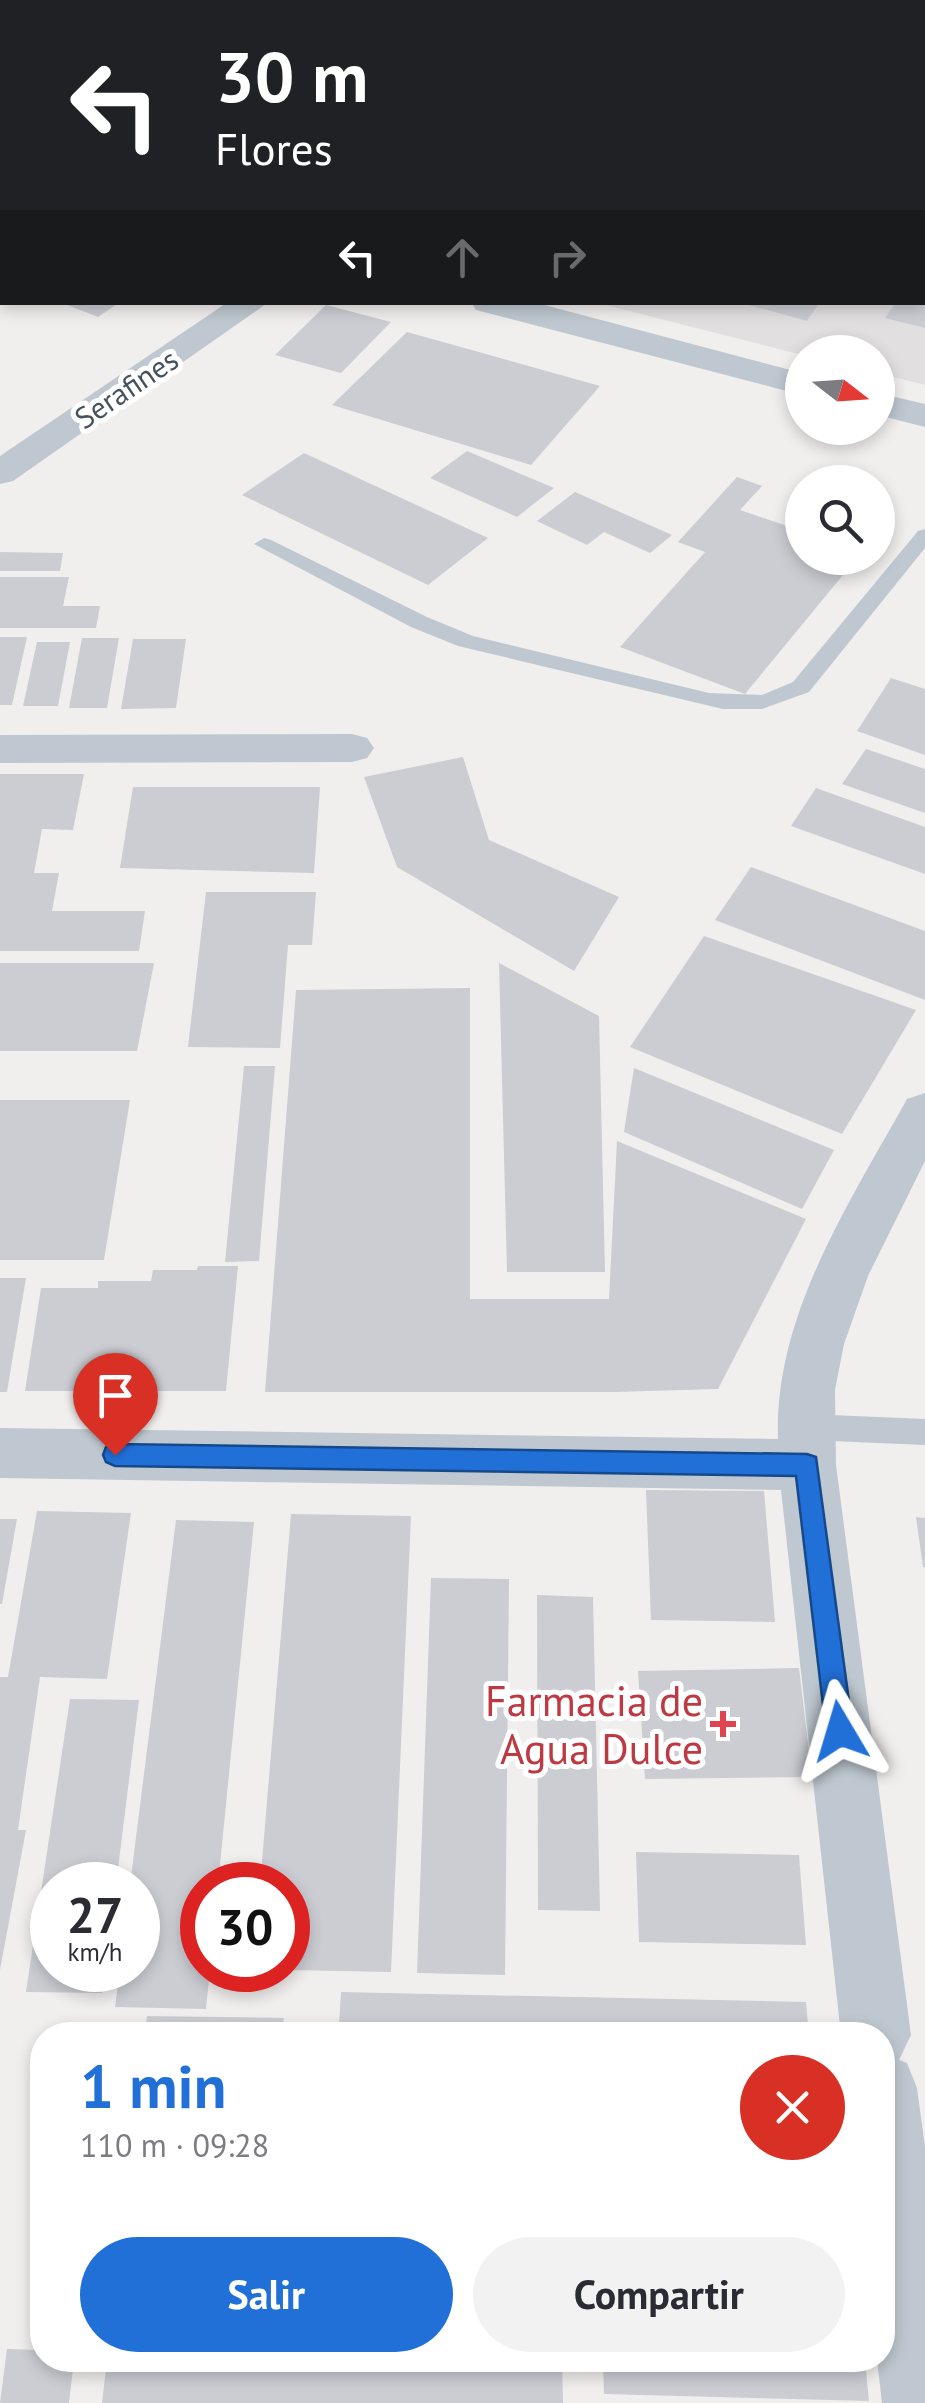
<!DOCTYPE html>
<html lang="es">
<head>
<meta charset="utf-8">
<style>
  :root { --surface:#fff; --page:#f2f2f3; --text:#2b2b33; --muted:#7c7c81; --accent:#2170d8 }
  body { margin:0; font-family:"PT Sans",sans-serif; background:var(--page); color:var(--text); height:100vh; display:flex; flex-direction:column; font-size:38px; white-space:nowrap }
  * { box-sizing:border-box; margin:0 }
  p { font-size:32px; color:var(--muted) }
  .icon { flex:none; width:55px; height:55px; fill:none; stroke:currentColor; stroke-width:2; stroke-linecap:round; stroke-linejoin:round }
  .map { position:relative; flex:1; overflow:hidden }
  .details { position:absolute; left:30px; top:2022px; width:865px; height:350px; display:flex; flex-direction:column; background:var(--surface); border-radius:40px; box-shadow:0 5px 15px #0003 }
  .details>* { flex:none }
  .banner { position:absolute; left:0px; top:0px; width:925px; height:305px; box-shadow:0 5px 15px #0003; background:#202124; color:#fff; overflow:hidden }
  .needle { width:65px; rotate:107deg }
  .controls { position:absolute; left:785px; top:335px; display:grid; gap:20px }
  .controls a { display:grid; place-items:center; width:110px; height:110px; border-radius:50%; background:var(--surface); box-shadow:0 5px 15px #0003; font-size:50px }
  .speed { position:absolute; left:30px; top:1862px; display:flex; gap:20px; font-size:50px; font-weight:700; text-align:center }
  .speed>* { display:grid; place-content:center; width:130px; height:130px; border-radius:50%; background:var(--surface); box-shadow:0 5px 15px #0003; line-height:1 }
  .speed small { font-size:25px; font-weight:400 }
  .speed .limit { border:15px solid #d22; background:#fff; color:#111 }
  .pin { position:absolute; display:grid; place-items:center; width:85px; height:85px; color:#fff; margin:-102px -42px; border-radius:50% 50% 50% 0; rotate:-45deg; box-shadow:0 0 10px #0007 }
  .pin .icon { rotate:45deg }
  .me { position:absolute; width:110px; margin:-55px; rotate:353deg; stroke-linejoin:round; filter:drop-shadow(0 0 8px #0008) }
  .turn { display:flex; align-items:center; gap:35px; height:210px; padding:0 50px; font-size:45px }
  .turn .icon { width:130px; height:130px; stroke-width:2.5 }
  .turn b { display:block; font-size:70px; line-height:85px }
  .lanes { display:flex; align-items:center; height:95px; padding:0 50px; background:#0003; justify-content:center; gap:50px; direction:ltr }
  .lanes .off { opacity:.35 }
  .round { display:grid; place-items:center; flex:none; width:105px; height:105px; border-radius:52px; background:var(--page) }
  .summary { display:flex; align-items:center; justify-content:space-between; height:170px; padding:0 50px }
  h1 { font-size:60px; font-weight:800; line-height:75px; color:var(--accent) }
  .action { display:flex; gap:20px; margin-top:auto; padding:20px 50px }
  .action a { flex:1; height:115px; border-radius:60px; background:var(--accent); color:#fff; font-size:40px; font-weight:800; line-height:115px; text-align:center }
  .action a+a { background:var(--page); color:var(--text) }
  .map>svg:first-child { display:block }
  .education { fill:#e2dfe0 }
  .green { fill:#beedd0 }
  .building { fill:#cbcdd3 }
  .lines { fill:none; stroke-linecap:round; stroke-linejoin:round }
  .service { fill:#bfc8d0; fill-rule:evenodd }
  .minor { fill:#bfc8d0; fill-rule:evenodd }
  .tertiary { fill:#bfc8d0; fill-rule:evenodd }
  .route { fill:#2170d8; stroke:#15498c; stroke-width:2.5 }
  .health-dot { fill:#e0444e; stroke:#fff; stroke-width:4 }
  .labels { text-anchor:middle; dominant-baseline:central; stroke-width:10; stroke-linejoin:round; paint-order:stroke }
  .far-street-label { font-size:30px; fill:#47515b; stroke:#fff }
  .near-health-label { font-size:42px; fill:#be3a42; stroke:#fff; text-anchor:end }
</style>
</head>
<body>
<div class="map">
<svg width="925" height="2403" viewBox="0 0 925 2403">
  <rect width="100%" height="100%" fill="#f1eeee"/>
  <path class="education" d="M325,0h600v385l-47,-12v-21l-76,3 -204,-52 324,-1v-300h-600z"/>
  <path class="green" d="M0,0h286l-284,2v133z"/>
  <path class="building" d="M60,302h60l-22,15z
    M738,302h82l-13,19z
    M896,302h29v26l-40,-10z
    M326,305l65,17 -50,51 -66,-18z
    M407,332l193,54 -69,79 -199,-60z
    M467,451l87,37 -37,29 -87,-39z
    M304,453l184,85 -60,47 -186,-90z
    M737,477l25,9 -22,24 62,21v27h55l-112,136 -125,-47 85,-95 -27,-10z
    M575,492l97,43 -22,18 -46,-21 -17,13 -50,-24z
    M0,552l63,1 -3,18h-60z
    M0,577h69l-6,29h37l-4,22h-96z
    M0,637h27l-15,68h-12z
    M82,638h37l-12,70h-38z
    M133,639h53l-10,69 -55,1z
    M37,642h33l-12,64h-35z
    M891,678l34,11v66l-68,-24z
    M866,749l59,20v44l-83,-29z
    M463,757l26,83 130,57 -45,74 -177,-104 -33,-90z
    M0,774h84l-11,56 -31,-1 -8,44h25l-7,38h93l-6,40h-139z
    M133,787h187l-6,86 -194,-5z
    M816,788l109,39v47l-134,-48z
    M751,867l174,64v69l-210,-80z
    M206,892h110l-4,53h-24l-8,103 -92,-1z
    M704,936l212,74 -74,124 -212,-87z
    M0,963h154l-17,88h-137z
    M499,963l100,53 6,256h-98z
    M470,988v311h139l8,-158 189,78 -88,170 -104,3h-349l31,-402z
    M244,1066h31l-16,195 -34,1z
    M634,1068l200,82 -32,59 -178,-77z
    M0,1100h130l-26,160h-104z
    M198,1266h40l-12,125h-201l16,-103h57v-7h53l2,-11h44z
    M0,1278h26l-19,114h-7z
    M646,1490l118,1 11,131 -124,-2z
    M37,1511l94,2 -24,166 -67,-2 -22,153h8l-26,140v-293h8z
    M291,1514l120,2 -20,456 -103,-2v-85h-28z
    M916,1517l9,1v49h-2z
    M0,1519h17l-15,85h-2z
    M176,1520l78,2 -36,363h-16v85h8l-4,39 -91,-2 5,-37h18v-85h-8z
    M431,1578l78,1 -4,396 -88,-2z
    M537,1595l56,2 7,314 -62,-1z
    M799,1668l13,109 -167,2 -7,-108z
    M70,1699l69,1 -23,185h-64v85h53l-3,23 -76,-1z
    M636,1852l163,3 7,90 -167,-3z
    M341,1992l465,10 3,33h-664l2,-19 137,2 -1,6 56,1z
    M7,2349l35,1v10h32l-5,43h-69z
    M107,2360h455l1,43h-461z
    M603,2360h262l4,41 -265,-7z"/>
  <g class="lines">
    <path class="service" d="M799,0h26l1,2h-26z
      M2,45v12l-2,1v-12z
      M922,92l3,1v10l-3,-1z
      M925,529v19l-116,144 -47,17h-39l-265,-63 -47,-19 -157,-83 10,-6 7,2 156,77 46,19 236,57 53,2 31,-13 125,-151z
      M808,1414l117,5v26l-117,-5 -11,-4 -4,-9 4,-9z"/>
    <path class="minor" d="M228,302h41l-256,179 -13,3v-28z
      M352,734l15,4 7,10 -7,10 -15,4 -352,1v-28z
      M925,1093v68l-57,115 -24,68 -9,46 1,75 75,570 -12,25 8,3 10,25 8,59v256h-43l-5,-43h5v-325h-41l-60,-545 -781,-12v-50l778,11c-4,-124 71,-235 129,-340z"/>
    <path class="tertiary" d="M0,153l2,1v20l-2,-1z
      M471,302h62l269,71v22l-326,-85z
      M878,393l47,11v23l-47,-12z"/>
  </g>
  <path class="route" d="M115,1444l692,10 9,3 37,274 -4,9 -9,4 -10,-4 -4,-9 -30,-255 -681,-10 -9,-4 -3,-7 3,-8z"/>
  <path class="health-dot" d="M718 1709h10v10h10v10h-10v10h-10v-10h-10v-10h10z"/>
  <g class="labels">
    <g class="far-street-label">
      <text transform="translate(126 388) rotate(-34)">Serafines</text>
    </g>
    <g class="near-health-label">
      <text x="703" y="1700">Farmacia de<tspan x="703" dy="48">Agua Dulce</tspan></text>
    </g>
  </g>
</svg>
<div class="controls">
<a><svg class="needle" viewBox="-14 -14 28 28"><path d="M0-13l5 13h-10z" fill="#e53935"/><path d="M0 13l5-13h-10z" fill="#7c7c81"/></svg></a>
<a><svg class="icon" aria-label="search" viewBox="0 0 24 24"><circle cx="10" cy="10" r="6"/><path d="M15 15l6 6"/></svg></a>
</div>
<div class="speed"><div>27<small>km/h</small></div><div class="limit">30</div></div>
<div class="pin" style="left:115px;top:1455px;background:#d93025"><svg class="icon" aria-label="arrive" viewBox="0 0 24 24"><path d="M6 21V4h12l-3 4 3 4H6"/></svg></div>
<svg class="me" style="left:840px;top:1731px" viewBox="-20 -20 40 40"><path d="M0-17L14 15 0 8-14 15z" fill="#2170d8" stroke="#fff" stroke-width="4"/></svg>
<div class="banner">
<div class="turn"><svg class="icon" aria-label="left" viewBox="0 0 24 24"><path d="M17 20v-9H6M10 6l-5 5 5 5"/></svg><div><b>30 m</b>Flores</div></div>
<div class="lanes"><svg class="icon" aria-label="left" viewBox="0 0 24 24"><path d="M17 20v-9H6M10 6l-5 5 5 5"/></svg><svg class="icon off" aria-label="ahead" viewBox="0 0 24 24"><path d="M12 20V5M6 11l6-6 6 6"/></svg><svg class="icon off" aria-label="right" viewBox="0 0 24 24"><path d="M7 20v-9h11M14 6l5 5-5 5"/></svg></div>
</div>
<section class="details">
<div class="summary"><div><h1>1 min</h1><p>110 m · 09:28</p></div><a class="round" style="background:#d93025;color:#fff"><svg class="icon" aria-label="close" viewBox="0 0 24 24"><path d="M6 6l12 12M18 6L6 18"/></svg></a></div>
<div class="action"><a>Salir</a><a>Compartir</a></div>
</section>
</div>
</body>
</html>
